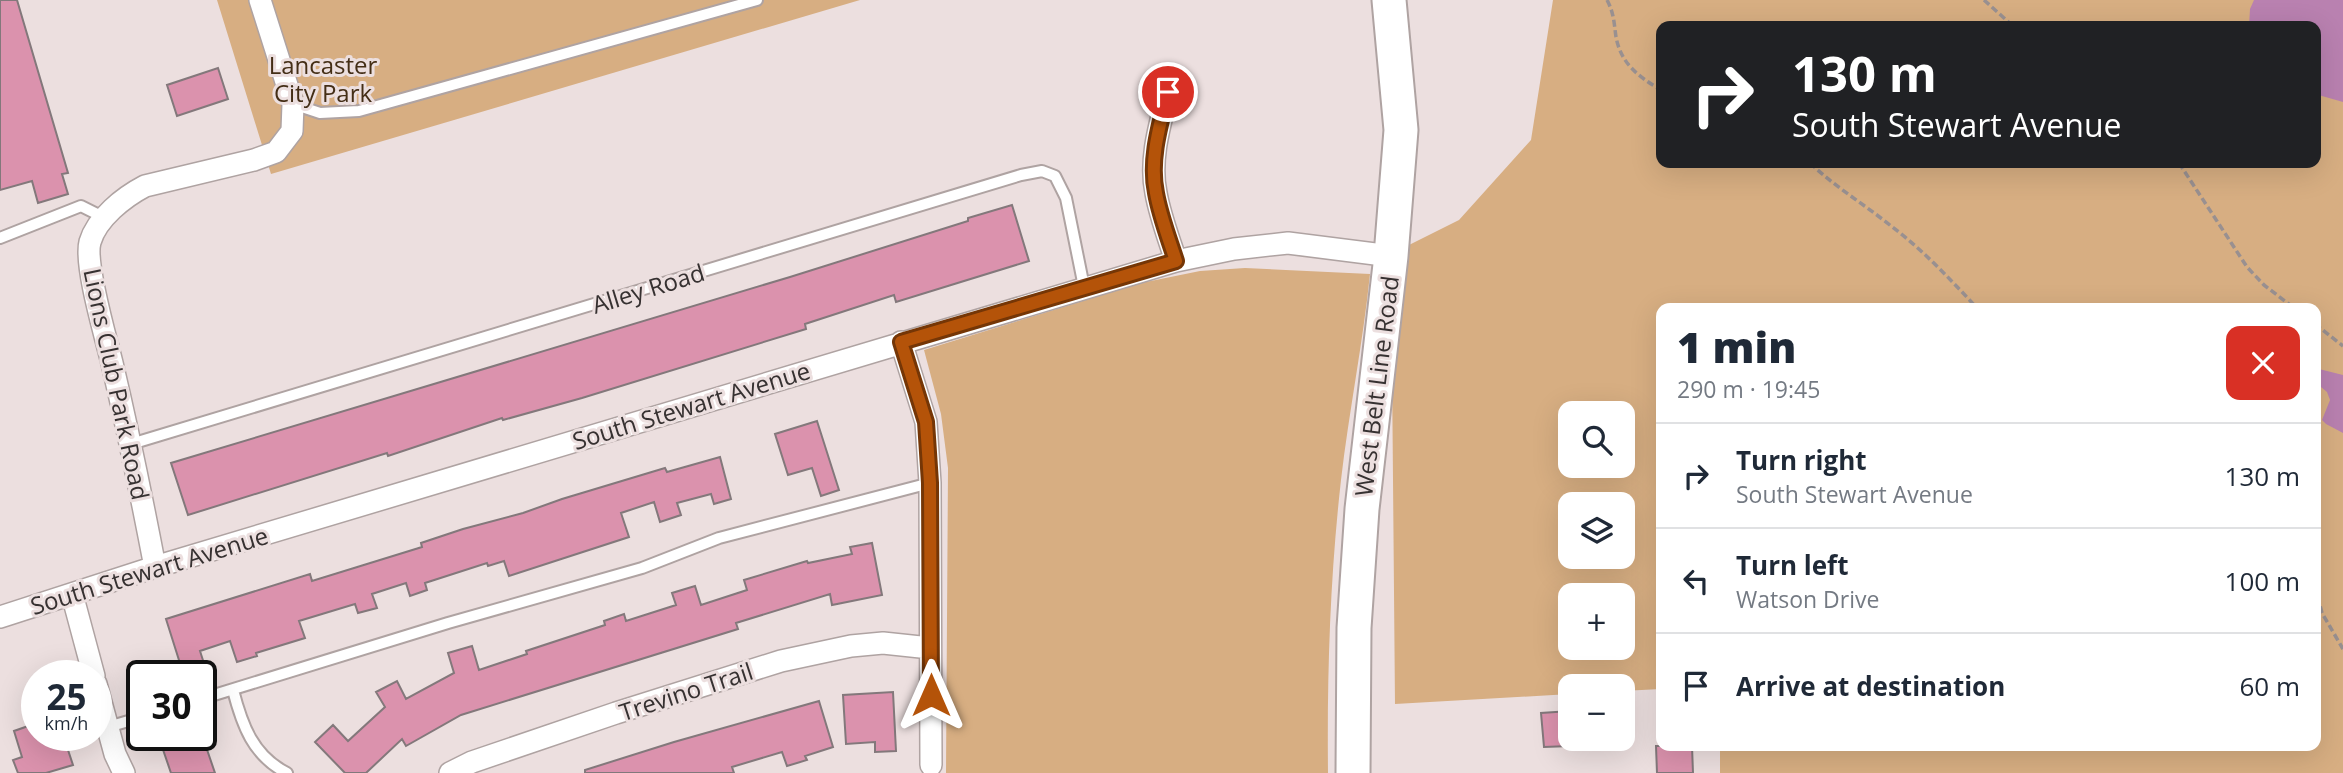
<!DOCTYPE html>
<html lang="en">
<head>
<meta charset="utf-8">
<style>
  :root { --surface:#fff; --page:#f2f2f3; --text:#1f2937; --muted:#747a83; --line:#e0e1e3 }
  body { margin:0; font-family:"Open Sans",sans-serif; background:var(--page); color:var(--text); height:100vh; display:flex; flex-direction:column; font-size:26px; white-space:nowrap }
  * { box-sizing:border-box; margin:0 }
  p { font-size:23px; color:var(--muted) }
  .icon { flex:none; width:38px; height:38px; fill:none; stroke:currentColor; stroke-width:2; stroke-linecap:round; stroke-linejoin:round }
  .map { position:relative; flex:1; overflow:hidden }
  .side { position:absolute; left:1656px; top:303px; width:665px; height:448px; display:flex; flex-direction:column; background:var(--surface); border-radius:14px; box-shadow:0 7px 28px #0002 }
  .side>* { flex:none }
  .top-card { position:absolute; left:1656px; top:21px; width:665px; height:147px; border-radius:14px; box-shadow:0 7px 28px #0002; background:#202124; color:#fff; overflow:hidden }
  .tools { position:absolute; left:1558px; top:401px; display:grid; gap:14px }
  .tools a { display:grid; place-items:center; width:77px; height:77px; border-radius:14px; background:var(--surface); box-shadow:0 7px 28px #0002; font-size:35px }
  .speed { position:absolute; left:21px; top:660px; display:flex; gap:14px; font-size:35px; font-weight:700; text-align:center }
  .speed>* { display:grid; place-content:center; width:91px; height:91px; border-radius:50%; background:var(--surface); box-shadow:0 7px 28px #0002; line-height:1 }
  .speed small { font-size:18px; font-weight:400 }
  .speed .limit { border:4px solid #111; border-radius:10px; background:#fff; color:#111 }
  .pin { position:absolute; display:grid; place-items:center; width:60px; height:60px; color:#fff; margin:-30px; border:4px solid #fff; border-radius:50%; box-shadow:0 2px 7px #0007 }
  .me { position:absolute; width:77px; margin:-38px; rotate:0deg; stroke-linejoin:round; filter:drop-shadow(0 0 5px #0008) }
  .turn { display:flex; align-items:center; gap:24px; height:147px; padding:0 21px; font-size:32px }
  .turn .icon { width:91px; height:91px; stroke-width:2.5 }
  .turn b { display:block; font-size:49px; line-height:60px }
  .round { display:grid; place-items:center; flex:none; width:74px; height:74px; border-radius:14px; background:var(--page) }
  .summary { display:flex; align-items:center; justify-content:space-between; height:119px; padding:0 21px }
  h1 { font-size:42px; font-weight:800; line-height:52px }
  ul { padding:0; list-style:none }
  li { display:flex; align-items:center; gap:21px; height:105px; padding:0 21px; border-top:2px solid var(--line) }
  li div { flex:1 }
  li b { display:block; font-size:26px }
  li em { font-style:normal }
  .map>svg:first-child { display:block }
  .green { fill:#d7ae82; fill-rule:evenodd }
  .water { fill:#b981b0 }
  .building { fill:#db92ad; stroke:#83787b; stroke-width:2 }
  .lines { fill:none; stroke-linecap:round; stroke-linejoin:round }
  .service-casing { stroke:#afa3a2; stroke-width:14 }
  .minor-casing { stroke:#afa3a2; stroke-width:24 }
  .primary-casing { stroke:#afa3a2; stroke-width:37 }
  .path { stroke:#999090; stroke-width:3.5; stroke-dasharray:7 3.5; stroke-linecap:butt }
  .service { stroke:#fff; stroke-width:10 }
  .minor { stroke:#fff; stroke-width:21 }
  .primary { stroke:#fff; stroke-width:33 }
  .route-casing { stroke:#753606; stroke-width:18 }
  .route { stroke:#b45309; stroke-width:12 }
  .labels { text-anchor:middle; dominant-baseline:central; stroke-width:6; stroke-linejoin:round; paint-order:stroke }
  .park-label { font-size:24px; fill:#442e16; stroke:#ecdfdf }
  .street-label { font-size:24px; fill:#363131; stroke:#ecdfdf }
</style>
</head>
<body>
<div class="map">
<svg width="2343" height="773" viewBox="0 0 2343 773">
  <rect width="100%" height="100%" fill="#ecdfdf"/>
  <path class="green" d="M217,0h643l-589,174z
    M1553,0h790v773h-623v-27h595v-438h-654v381l-39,2v-5h-52v8l-175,10 -4,-450 68,-34 72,-80zM1661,26h654v137h-654zM1570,413h52v53h-52zM1570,504h52v52h-52zM1570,595h52v53h-52z
    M1245,268l125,6c-7,69 -21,137 -29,206 -11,97 -14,195 -13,293h-382l2,-305 -7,-54 -17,-64 217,-67 59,-12z"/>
  <path class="water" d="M2254,0h89v102l-28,-8v-68h-66l1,-17z
    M2315,368l28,7v58l-17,-9 -4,-4 8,-20 -3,-8 -12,-10z"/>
  <path class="building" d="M0,0h17l51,173 -6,1 6,20 -30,9 -6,-22 -32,9z
    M218,68l10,31 -51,17 -10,-31z
    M1012,205l17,56 -133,41 -2,-7 -89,29 1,5 -224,69 -79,22 -1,-2 -114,38 -1,-3 -199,62 -17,-52 619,-186 178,-56v-3z
    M817,421l22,69 -18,6 -9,-28 -24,7 -13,-41z
    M720,457l11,42 -17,5 -3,-10 -34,9 4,12 -21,7 -6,-20 -33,11 8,24 -120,39 -5,-15 -16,5 -1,-3 -62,20 2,7 -17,6 -4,-13 -34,11 5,14 -19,5 -3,-9 -56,17 6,17 -49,15 1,3 -20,6 -7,-21 -30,10 8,25h-24l-18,-57 144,-45 2,7 110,-34 -1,-4 42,-14 60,-16 39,-14 103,-31 2,4z
    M872,543l10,52 -50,10 -2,-11 -94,29 2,6 -277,86 -55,31 -4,-7 -36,34h-21l-30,-31 18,-17 15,16 37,-34 -9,-15 21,-11 9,18 48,-26 -6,-20 24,-7 7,24 48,-16 -1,-3 79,-26 -1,-4 20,-7 2,7 50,-16 -4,-12 23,-7 6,19 46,-15 -3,-10 63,-19 1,2 44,-9 -2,-7z
    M893,692l3,59 -21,1v-10l-29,2 -3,-49z
    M819,701l14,46 -28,9 2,4 -20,6 -5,-14 -50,15 2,6h-149v-3l89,-28z
    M1570,711v35l-26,1 -3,-34z
    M37,723v12h26l10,30 -27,8h-28l-5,-13 9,-3 -8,-26z
    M158,735h44l13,38h-44z
    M1656,746h36l1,27h-36z"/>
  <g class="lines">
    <defs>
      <path id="service" d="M293,104l27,9 39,-2 398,-111
        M0,238l81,-32 24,12
        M131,444l890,-269 21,-4 13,5 11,22 18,89
        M233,690c9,35 20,66 54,83
        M201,699l247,-76 194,-55 77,-30 211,-55
        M108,727l34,-10"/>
      <path id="minor" d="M1168,92c-8,32 -19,68 -12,101 4,23 13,46 20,68
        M901,342l25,80 4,61 1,282
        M155,567c-13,-68 -27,-136 -43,-204 -6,-25 -28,-99 -22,-121 7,-24 34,-45 55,-56l109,-26 22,-8 16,-21 1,-27 -33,-104
        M72,594l22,82
        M0,617l155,-50 1021,-306 58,-12 54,-6 103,13
        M96,684l19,70 9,19
        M450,773l22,-11 144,-49 165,-52 70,-15 32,-3 47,5"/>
      <path id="primary" d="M1353,773l1,-145 8,-119 29,-253 10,-126 -12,-130"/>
    </defs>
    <use href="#service" class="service-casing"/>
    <use href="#minor" class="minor-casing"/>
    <use href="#primary" class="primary-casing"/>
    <path class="path" d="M1607,0c7,13 7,23 9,37 5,27 23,40 45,53
      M1984,0l29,26
      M1810,163c25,24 54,41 81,63 32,24 59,53 86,82
      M2179,163l68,104 17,18 30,23
      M2315,324l28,22
      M2315,586l7,27 21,36"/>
    <use href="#service" class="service"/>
    <use href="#minor" class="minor"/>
    <use href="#primary" class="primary"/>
  </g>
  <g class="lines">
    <defs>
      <path id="route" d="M931,695l-1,-212 -4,-61 -25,-80 275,-81c-7,-22 -16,-45 -20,-68 -7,-33 4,-69 12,-101"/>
    </defs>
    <use href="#route" class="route-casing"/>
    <use href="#route" class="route"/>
  </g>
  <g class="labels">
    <g class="park-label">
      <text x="323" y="64">Lancaster<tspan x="323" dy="28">City Park</tspan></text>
    </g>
    <g class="street-label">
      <text transform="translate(648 288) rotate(-17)">Alley Road</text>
      <text transform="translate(117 384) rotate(78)">Lions Club Park Road</text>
      <text transform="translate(1376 386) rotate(-83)">West Belt Line Road</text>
      <text transform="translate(691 405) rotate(-17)">South Stewart Avenue</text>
      <text transform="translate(149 570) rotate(-17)">South Stewart Avenue</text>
      <text transform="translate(686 691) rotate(-18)">Trevino Trail</text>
    </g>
  </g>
</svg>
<div class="tools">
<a><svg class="icon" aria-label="search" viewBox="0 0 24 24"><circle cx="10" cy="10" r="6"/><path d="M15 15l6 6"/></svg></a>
<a><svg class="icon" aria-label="layers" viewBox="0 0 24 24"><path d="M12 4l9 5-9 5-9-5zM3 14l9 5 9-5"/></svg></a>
<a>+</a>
<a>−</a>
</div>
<div class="speed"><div>25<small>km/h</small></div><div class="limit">30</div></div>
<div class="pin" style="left:1168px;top:92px;background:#d93025"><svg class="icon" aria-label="arrive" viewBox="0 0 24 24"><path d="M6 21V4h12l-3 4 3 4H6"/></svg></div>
<svg class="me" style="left:931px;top:695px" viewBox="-20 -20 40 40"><path d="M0-17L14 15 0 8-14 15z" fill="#b45309" stroke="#fff" stroke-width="4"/></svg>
<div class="top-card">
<div class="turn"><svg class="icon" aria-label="right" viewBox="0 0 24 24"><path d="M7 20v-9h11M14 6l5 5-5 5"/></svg><div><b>130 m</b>South Stewart Avenue</div></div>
</div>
<section class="side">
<div class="summary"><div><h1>1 min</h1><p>290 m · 19:45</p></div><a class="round" style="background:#d93025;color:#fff"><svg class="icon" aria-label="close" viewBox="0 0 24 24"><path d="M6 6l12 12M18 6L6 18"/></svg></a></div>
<ul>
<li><svg class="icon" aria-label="right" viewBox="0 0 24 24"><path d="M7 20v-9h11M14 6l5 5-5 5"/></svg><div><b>Turn right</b><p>South Stewart Avenue</p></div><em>130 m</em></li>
<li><svg class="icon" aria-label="left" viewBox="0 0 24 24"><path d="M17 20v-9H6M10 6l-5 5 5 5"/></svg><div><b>Turn left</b><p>Watson Drive</p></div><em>100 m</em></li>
<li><svg class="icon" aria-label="arrive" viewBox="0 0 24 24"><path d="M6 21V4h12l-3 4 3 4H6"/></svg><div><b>Arrive at destination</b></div><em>60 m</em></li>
</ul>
</section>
</div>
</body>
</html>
